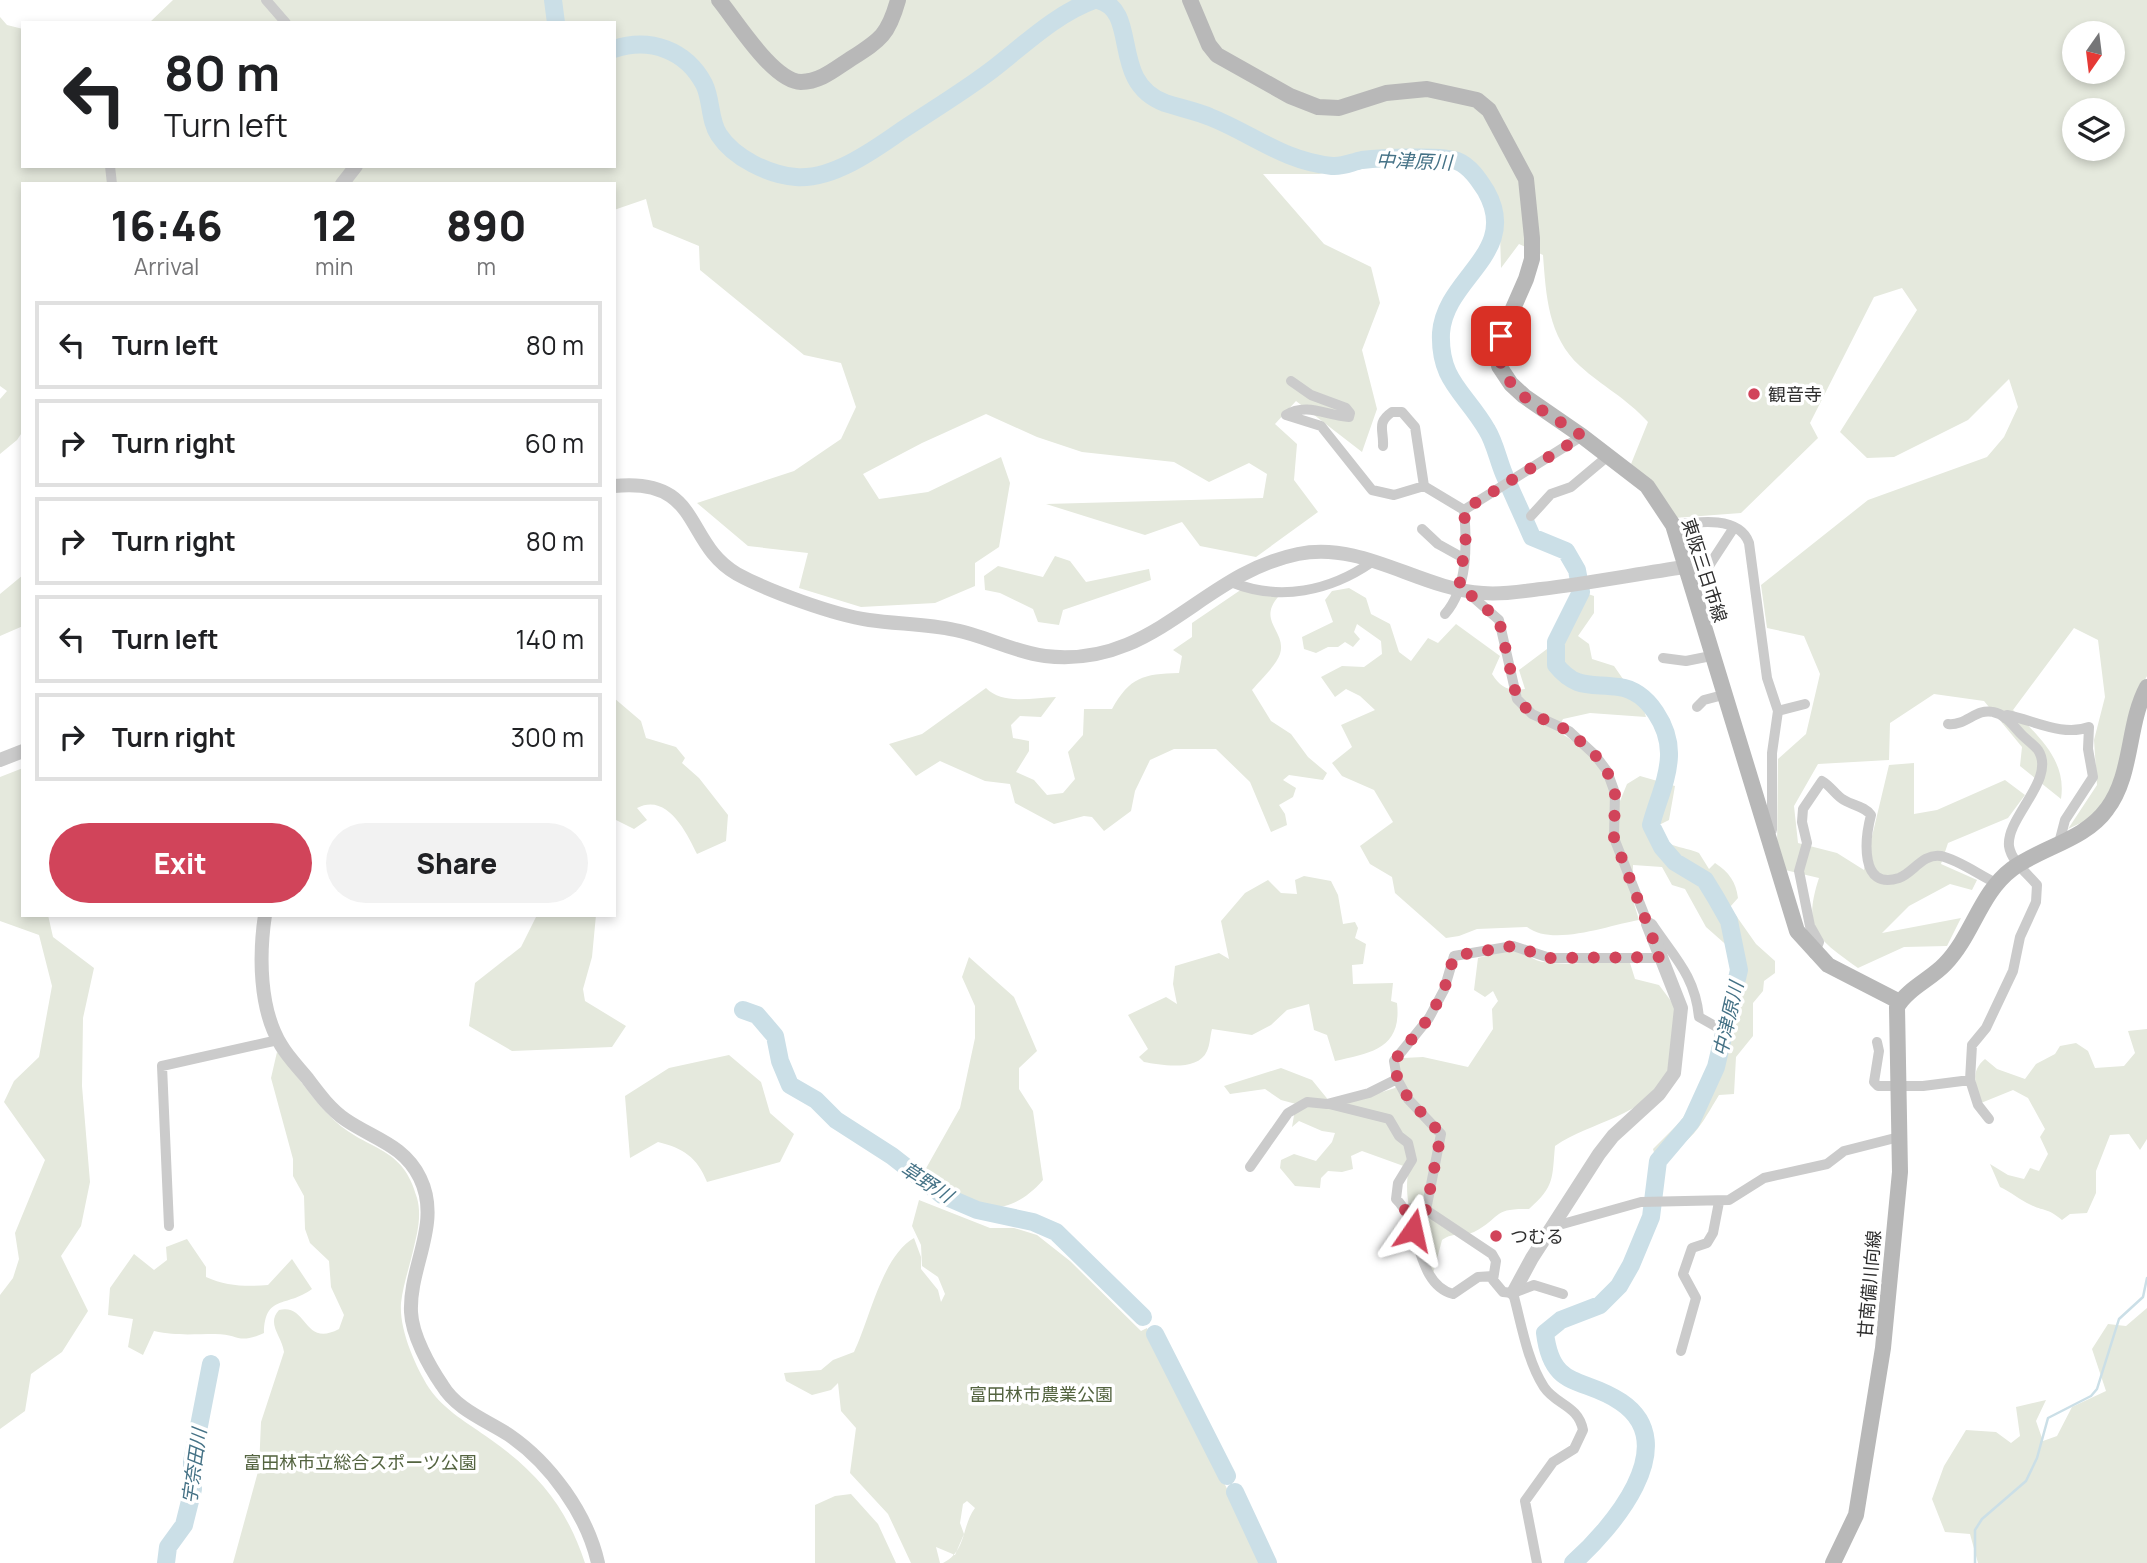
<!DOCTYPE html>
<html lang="en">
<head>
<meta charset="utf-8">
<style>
  :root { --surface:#fff; --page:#f2f2f2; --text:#202124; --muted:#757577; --line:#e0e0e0; --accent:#d1445a }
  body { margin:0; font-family:Manrope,"Noto Sans JP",sans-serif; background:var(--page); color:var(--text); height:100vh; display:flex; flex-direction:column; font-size:26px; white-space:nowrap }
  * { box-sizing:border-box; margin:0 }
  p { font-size:23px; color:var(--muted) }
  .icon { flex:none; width:38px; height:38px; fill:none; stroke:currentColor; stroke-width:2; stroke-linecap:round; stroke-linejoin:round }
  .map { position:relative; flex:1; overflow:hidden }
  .side { position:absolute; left:21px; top:182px; width:595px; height:735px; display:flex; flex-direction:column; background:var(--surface); border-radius:0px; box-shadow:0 4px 10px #0003 }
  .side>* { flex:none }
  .top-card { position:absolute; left:21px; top:21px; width:595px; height:147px; border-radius:0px; box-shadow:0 4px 10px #0003; background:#fff; color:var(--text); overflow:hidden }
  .needle { width:46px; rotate:194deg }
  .buttons { position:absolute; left:2062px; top:21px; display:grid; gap:14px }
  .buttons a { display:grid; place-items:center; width:63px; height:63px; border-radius:50%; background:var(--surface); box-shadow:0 4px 10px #0003; font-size:35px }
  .pin { position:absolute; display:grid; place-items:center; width:60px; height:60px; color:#fff; margin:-30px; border-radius:14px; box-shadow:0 4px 10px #0006 }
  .me { position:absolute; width:77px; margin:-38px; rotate:11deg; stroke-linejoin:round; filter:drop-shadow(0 0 5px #0008) }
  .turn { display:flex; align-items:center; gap:24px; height:147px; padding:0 28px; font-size:32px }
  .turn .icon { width:91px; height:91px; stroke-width:2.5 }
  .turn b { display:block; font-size:49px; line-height:60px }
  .eta { display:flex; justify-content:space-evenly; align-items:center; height:119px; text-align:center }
  .eta b { font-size:42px; font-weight:800; line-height:49px }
  .primary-button { display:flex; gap:14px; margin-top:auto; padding:14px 28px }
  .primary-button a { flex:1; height:80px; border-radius:42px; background:var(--accent); color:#fff; font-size:28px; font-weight:800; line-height:80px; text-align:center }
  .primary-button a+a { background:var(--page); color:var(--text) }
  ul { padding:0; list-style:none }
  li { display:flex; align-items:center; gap:21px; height:88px; margin:0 14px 10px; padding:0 14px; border:4px solid var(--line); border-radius:0px }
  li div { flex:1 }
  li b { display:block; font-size:26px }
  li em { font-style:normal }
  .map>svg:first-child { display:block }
  .green { fill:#e5e9dd; fill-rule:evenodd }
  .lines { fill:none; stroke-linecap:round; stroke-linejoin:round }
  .stream { stroke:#cbdfe7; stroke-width:2.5 }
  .river { stroke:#cbdfe7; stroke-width:18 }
  .minor { stroke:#cbcbcb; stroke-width:10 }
  .tertiary { stroke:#cbcbcb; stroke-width:14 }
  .secondary { stroke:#b8b8b8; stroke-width:16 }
  .route { stroke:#d1445a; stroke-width:12; stroke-dasharray:0 21.6 }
  .poi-dot { fill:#d1445a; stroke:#fff; stroke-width:2.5 }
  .labels { text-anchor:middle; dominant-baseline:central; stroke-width:7; stroke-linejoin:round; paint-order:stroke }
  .poi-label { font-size:18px; fill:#2e2e2e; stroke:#fff; text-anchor:start }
  .street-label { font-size:18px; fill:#2e2e2e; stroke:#fff }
  .park-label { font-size:18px; fill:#546440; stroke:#fff }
  .water-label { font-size:19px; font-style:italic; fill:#457286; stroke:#fff }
</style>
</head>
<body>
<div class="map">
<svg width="2147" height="1563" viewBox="0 0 2147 1563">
  <rect width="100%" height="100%" fill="#fff"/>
  <path class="green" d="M173,0h1974v676l-8,15 -30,107 -20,21 -21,10 29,-44 -3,-45 11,-43 -7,-57 -24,-12 -61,82c25,26 54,50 48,89l-41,-33 2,-19 -38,-46 -50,-7 -44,29 -1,37 -71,4 -24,42 4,37 39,10 27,17 25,-105 25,-2v51l23,-4 68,-30 20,15 -17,23 -60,25 -7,21 36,16 -5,10 -22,-6 -41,22 -27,27 79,-15 -14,28 -43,1 -46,21c-40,-29 -56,-38 -39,-90l-34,-8 -8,-21 1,-90 28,-25 14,-60 -16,-38 -37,-8 -6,-43 107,-85 119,-43 17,-20 14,-30 -9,-28 -41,41 -74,37 -27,1 -27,-26 77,-122 -15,-22 -28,9 -64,126 8,15 -77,75 -67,5 -43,-54 17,-42c-23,-25 -45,-35 -68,-56 -32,-29 -34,-71 -37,-111l-24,-11 -18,24 -2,-68 -23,-32 -23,-14 -55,1 -79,19h-56l61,70 47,23 9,36 -18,47 15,59 -15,43 -66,-51 -21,23 22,20 -3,36 24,32 -62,45 -56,-11 -18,-24 -37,13 -99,-31 217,-6 4,-24 -18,-11 -40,19 -35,-20 -92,-10 -45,-15 -51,-23 -64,29 -59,31 16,25 49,-7 73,-35 9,26 -11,64 -24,16v23l-40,17 -74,4 -62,-19 9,-35 -60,-7 -51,-43 97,-32 47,-32 15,-32 -15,-44 -37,-8 -104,-85 -1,-24 -46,-19 -7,-28 -32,11v-26h-591v247l-6,9 -17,14v-55l7,-8 -7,-5v-369l7,8 16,4v137h591v-143h-465zM2074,33h38v39h-38zM2074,110h38v39h-38z
    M1055,556l15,5 16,21 63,-13 2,11 -88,30 -4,15 -21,-3 -5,-13 -33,-16 -15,-3 -1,-14 14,-10 45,11z
    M23,575v51l-23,10v-42z
    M1349,588l17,10 5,16 19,10 9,28 12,9 17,-23 10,5 18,-19 44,32 -8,18c9,14 16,17 33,15l-6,-19 48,-36 18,-41 9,3v17l-16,23 11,8 3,15 22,7 9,13 -18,3 4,13 18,-1 14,6 5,17 -56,-4 -27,6 -6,12c14,8 30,19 39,32 9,13 13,27 24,38l7,-17 13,-8 35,10 -6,34 -10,5c-1,23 25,21 40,28l10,16 6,-6c14,9 21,19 23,35l-8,9 26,37 19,17v12l-11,8 -1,10 -10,12v33l-17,21 -2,37 -15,1c-17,28 -29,54 -64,61l-2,-7 27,-27 20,-30 15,-38 10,-45 17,-23 -2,-29 -34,-30 -21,-38 -13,-4 -10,-18 -29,-2 -1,32 7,23c-30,5 -86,27 -112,7l-50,2 -18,7 -13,2 -51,-45 -3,-16 -22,-13 -10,-18 33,-24 -19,-32 -32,-14 -10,-13 20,-16 -11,-22 34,-15 -15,-14 -14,-7 -11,8 -14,-20 21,-11 22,1 18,-13 -1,-13 -24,-17 -3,8 6,7 -7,8 -8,-5 -7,5h-10l-12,6 -12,-4 -2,-12 31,-15 -8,-22 7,-9z
    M1242,589l36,8c-21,25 9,34 2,57 -4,12 -20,26 -28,36l19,31 20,13 17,23 19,16 -4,7 -34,-5 -6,5 13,8 -3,9 -14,8 6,9 2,11 -16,7 -21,-50 -34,-33h-42l-24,11 -15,31 -4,20 -27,20 -12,-14 -8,-1 -30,8 -39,-21 -5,-19 -25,-3 -45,-20 -24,15 -27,-32 33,-10 64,-46c17,17 46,10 70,9l-15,20 -21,-1 -9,9 2,13 16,3v10l-13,21 18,8 13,15 16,-2 12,-14 -7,-27 15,-17 1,-26h28c18,-32 31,-35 67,-36l3,-17 -9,-6 19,-13v-14z
    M614,698l27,23 5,17 30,9 9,11 -3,5 17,15 29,37 -2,26 -29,13c-10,-21 -30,-62 -60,-46l10,12 -13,9 -20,-10z
    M23,768v147h25l5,22 41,31 -11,50 -1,68 8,96 -9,44 -20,30 27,55 -26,41 -31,22 -6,37 -25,18v-134l13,-17 6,-19 -4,-26 30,-73 -41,-58 10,-21 25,-24 13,-71 -13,-51 -39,-14v-144z
    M1304,876l27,5 7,14 5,29 12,-2 3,6 -3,10 11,6 -3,20 -11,1 1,19 40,-1 -2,18 6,2c5,45 -25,50 -62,58l-8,-26 -13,-5 -5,-26 -22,6 -16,15 -19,10 -40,-6c-2,7 -2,16 -5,22 -9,21 -46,14 -63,11l-5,-5 9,-8 -20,-34 38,-18 11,7 -4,-20 2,-18 44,-13 10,6 -8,-38 24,-28 23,-13 13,13 16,1 -2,-14z
    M537,915h59l-4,42 -9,32 2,12 41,25 -14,21 -100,4 -43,-25 6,-43 46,-36z
    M1513,949c11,3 21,12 31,13 29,5 57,-3 86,1l5,16 24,6 18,24c-2,16 -2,51 -9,65 -23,43 -77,47 -113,72 -3,32 0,40 -26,63 -37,-1 -27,8 -55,23 -11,5 -19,-1 -32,8l-9,34c-14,-34 -32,-69 -24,-106l-47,-17 -11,5 2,13 -11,3 -14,-1 -7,7 -1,10 -25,-2 -15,-18 1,-8 13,-6 22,7 16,-19 3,-9 -13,-2 -23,-10 -7,6 4,-23 -15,-4 -16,-11 -35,5 -6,-8 57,-18 31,12 22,27 61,-19 5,-9 -3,-14 6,-7 20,-1 45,10 25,-38 -1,-20 6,-8 -5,-10 -8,6 -11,-7 4,-32z
    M969,957l45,40 23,54 -18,17v21l14,22 10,69c-40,46 -81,28 -123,-1l40,-71 15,-70v-32l-13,-29z
    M2147,1029v110l-7,11 -11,-16 -19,1 -14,36v22l-9,20 -17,1 -8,6c-16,-13 -16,-8 -31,-15 -11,-5 -20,-13 -31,-18l-10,-23 18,11 16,4 6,-11 9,3 9,-17 -8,-17 5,-8 -17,-31 -15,-8 -32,13c-6,-17 -11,-32 4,-44l12,10 28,10 11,-15 19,-10 5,-8 16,-3 12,8 7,17 29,-2 11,-13 -7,-22z
    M277,1052c20,22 36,49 58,69 34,31 68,24 82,77 5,18 0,36 -4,53 -4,17 -10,35 -12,52 -2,26 14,63 28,85 16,23 39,35 61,51 48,34 76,67 95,124h-352l26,-95 2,-46 23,-70c-2,-16 -18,-28 -5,-42 29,-7 24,38 60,19l5,-14 -13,-28 -2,-26 -19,-18 -5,-14 -1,-33 -11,-20v-17l-22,-81z
    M729,1055l32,27 9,31 24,21 -14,28 -73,20c-10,-25 -24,-34 -49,-40l-28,16 -5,-62 44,-28z
    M919,1200l71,28h24l23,7 33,26 71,70 6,-3 117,235h-321c24,-12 18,-36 32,-55l-8,-7 -4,3 -3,19 4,11 -9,21 -19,-8 4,16h-29l-23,-49 -38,-41 6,-45 -15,-17 -3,-28 -7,7 -19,5 -26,-14 -2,-8 37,-3 12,-10 21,-8c16,-33 28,-96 60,-114l7,19v12l17,21 3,12 4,-8 -7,-17 -16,-11 -1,-21 -9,-19z
    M187,1239l19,28v10c20,9 40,10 62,8l24,-26 20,30c-26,19 -47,5 -48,44 -27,12 -24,1 -49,1 -23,0 -38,2 -61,-3l-11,24 -15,-8 5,-28 -25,-4 2,-27 24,-34 20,16 13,-10 -1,-13z
    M2147,1308v255h-169l-8,-29 -25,-2 -13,-33 12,-33 22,-36 30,2 15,11 9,-7 -4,-29 30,-7 -10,21 7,20 14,-5 15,-29 34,-16 -14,-42 16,-25 18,2z
    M851,1494l27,30 18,39h-81v-58l20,-9z"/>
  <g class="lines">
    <path class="stream" d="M1975,1563v-33l7,-11 44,-38 11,-23 11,-40 43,-22 6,-7 22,-70 24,-22 4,-19"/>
    <path class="river" d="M553,0l3,23
      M1098,0c43,11 10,82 67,103 15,5 31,8 45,14 43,17 73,44 122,49 11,1 20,-4 30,-6 17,-2 82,-5 95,1 13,5 22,19 29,30 35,62 -41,86 -45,142 -2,48 24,59 46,97 8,13 11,30 17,44 9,21 19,42 28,63l34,14 11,19 4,22 -25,50v23c20,25 35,18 63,22 30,4 51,41 50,69 -1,24 -12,46 -18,69l11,22 13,15 30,18 11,18 13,23 10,49 -23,97 -25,55 -33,39 -7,56 -20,48 -12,21 -19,19 -39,15 -16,13c7,58 38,43 76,69 64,43 -11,128 -48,161
      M614,49c36,-12 72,1 90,35 8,16 5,36 15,51 15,23 50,40 77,42 36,3 78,-27 105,-46 30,-20 60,-38 88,-59 33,-25 66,-58 105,-72
      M743,1010l14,5 18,21 5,25 10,24 26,15 20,20 56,36 50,39 35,15 56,12 23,10 87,85
      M1155,1334l72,142
      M1235,1492l33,71
      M166,1563l2,-16 16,-22 9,-36 -1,-27 19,-98"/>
    <path class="minor" d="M266,0l20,23
      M110,166l2,18
      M1291,381l20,14 35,13 4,5 -1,4c-22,-1 -42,-15 -63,-2l35,11 51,64 22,5 30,-9 40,24
      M1383,446c1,-16 -7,-23 9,-34h10l13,15 9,59
      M1464,510l118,-74
      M1531,516l20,-22 20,-7 37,-31
      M1673,525c23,-3 66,-10 76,18l18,135 11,33 -6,42v77l-6,3
      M1422,529l16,15 27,15
      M1231,582c49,20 99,9 141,-20
      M1690,582l11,-4 32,-49
      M1466,591l33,29 18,79 15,15 37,17 26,24 12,16 8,22 -1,45 34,86h4c21,32 43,51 47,93l23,13
      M1445,614c23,-26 22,-70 19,-104
      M1663,658l23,3 25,-5
      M1697,707l7,-7 19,-5
      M1778,711l27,-7
      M2005,718l2,-3c26,5 56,22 82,12l-1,22 5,28 -28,43 -6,23
      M1948,724c18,2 28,-16 45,-12 13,2 21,15 29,23 5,5 12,10 16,15 19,29 -32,67 -29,96 2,15 19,28 28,39l-1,17 -16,35 -7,34 -27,57 -14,17 -2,35 8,25 11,14
      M1814,954l5,-12 -9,-16 -11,-55 8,-28 -5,-21 1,-13 19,-28c9,5 14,15 22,19 10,6 20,6 27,15 -6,23 -12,76 28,63 14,-5 24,-25 42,-22 18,4 38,19 55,27
      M1877,1042l2,9 -5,31 4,4h45l47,-6
      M1397,1079l11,20 33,35 -15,76
      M1329,1104l60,15 10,17 9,7 4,17 -14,23 -2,16c25,23 19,85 57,95l25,-17 15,-1
      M1250,1167l38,-54 19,-11 20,2 42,-11 28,-14 -3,-18 35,-43 15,-28 10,-34 59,-10 37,12h110
      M1405,1210l10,-3 11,3 66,44 4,7 -3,19 10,12 10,1 21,-8 29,9
      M1555,1223l4,2 82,-23 88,-2 35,-22 63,-14 17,-13 55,-14
      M169,1226l-7,-160 116,-26
      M1513,1293c8,29 14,68 31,94 12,18 34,18 39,43l-9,19 -21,13 -28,39 12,62
      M1681,1351l15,-53 -13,-24 9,-26 15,-5 6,-10 6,-31"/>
    <path class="tertiary" d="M342,184l14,-18
      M614,486c89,-9 69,57 123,88 31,17 97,41 132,46 28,4 58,4 86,10 31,6 58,22 90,26 110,13 155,-82 253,-102 66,-13 121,35 185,39 20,2 39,-2 58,-4 48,-6 96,-15 144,-22
      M0,760l23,-9
      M265,915c-6,40 -6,94 16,130 7,12 17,22 26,33 12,16 23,31 39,42 28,19 58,25 74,58 22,45 -11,88 -9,134 1,23 18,54 31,73 15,25 44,35 67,50 41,28 78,79 89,128
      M1513,1293l19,-35 67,-104 14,-18 46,-42 15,-21 7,-65 -33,-84"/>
    <path class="secondary" d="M719,0c18,22 54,81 82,82 19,0 34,-13 48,-22 31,-20 39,-24 49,-60
      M1190,0l19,45 8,10 73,41 28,11 21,1 47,-15 41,-4 50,11 12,10 37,69 6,59v21l-6,20 -25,57 -2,30 12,18 13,12 58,40 65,50 26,39 124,406 31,34 72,37
      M1833,1563l23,-48 27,-167 17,-176 -3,-165c10,-18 34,-28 48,-43 28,-29 35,-71 67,-95 30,-22 73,-29 95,-60 26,-34 20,-85 40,-122"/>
  </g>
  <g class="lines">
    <path class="route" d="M1413,1230l-8,-20 10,-3 11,3 15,-76 -33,-36 -14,-28v-9l35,-43 15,-28 10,-34 59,-10 37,12 110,-1 -46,-119 1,-45 -8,-22 -12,-16 -26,-24 -37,-17 -15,-15 -18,-79 -33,-29 -7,-2 7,-53 -2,-26 118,-74c-35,-25 -94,-48 -81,-100"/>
  </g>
  <g class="poi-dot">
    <circle cx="1754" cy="394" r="7"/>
    <circle cx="1496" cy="1236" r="7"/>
  </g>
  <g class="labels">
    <g class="poi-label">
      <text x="1768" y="394">観音寺</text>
      <text x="1510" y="1236">つむる</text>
    </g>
    <g class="street-label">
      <text transform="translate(1705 570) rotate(72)">東阪三日市線</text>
      <text transform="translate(1869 1284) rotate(-85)">甘南備川向線</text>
    </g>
    <g class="park-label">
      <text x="1041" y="1394">富田林市農業公園</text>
      <text x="360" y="1462">富田林市立総合スポーツ公園</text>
    </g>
    <g class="water-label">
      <text transform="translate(1414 161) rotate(2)">中津原川</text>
      <text transform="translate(1728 1019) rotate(-77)">中津原川</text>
      <text transform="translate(927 1182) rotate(33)">草野川</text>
      <text transform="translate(194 1466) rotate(-82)">宇奈田川</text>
    </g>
  </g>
</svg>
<div class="buttons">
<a><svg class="needle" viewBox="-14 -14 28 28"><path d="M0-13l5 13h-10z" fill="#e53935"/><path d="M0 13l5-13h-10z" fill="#757577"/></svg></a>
<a><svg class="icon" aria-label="layers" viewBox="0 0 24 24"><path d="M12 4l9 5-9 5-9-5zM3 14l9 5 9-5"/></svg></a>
</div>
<div class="pin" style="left:1501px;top:336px;background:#d93025"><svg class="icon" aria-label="arrive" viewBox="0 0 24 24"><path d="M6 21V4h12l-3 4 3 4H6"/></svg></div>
<svg class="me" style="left:1413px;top:1230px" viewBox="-20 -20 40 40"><path d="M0-17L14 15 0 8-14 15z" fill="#d1445a" stroke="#fff" stroke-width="4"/></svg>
<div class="top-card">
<div class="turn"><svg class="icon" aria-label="left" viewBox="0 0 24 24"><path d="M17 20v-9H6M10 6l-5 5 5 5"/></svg><div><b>80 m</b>Turn left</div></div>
</div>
<section class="side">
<div class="eta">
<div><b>16:46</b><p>Arrival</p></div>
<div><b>12</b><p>min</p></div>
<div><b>890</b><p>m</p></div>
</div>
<ul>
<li><svg class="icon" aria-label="left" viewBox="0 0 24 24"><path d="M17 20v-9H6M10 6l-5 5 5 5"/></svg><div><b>Turn left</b></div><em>80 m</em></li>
<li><svg class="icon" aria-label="right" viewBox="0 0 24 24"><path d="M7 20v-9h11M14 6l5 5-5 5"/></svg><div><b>Turn right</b></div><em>60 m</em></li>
<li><svg class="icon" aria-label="right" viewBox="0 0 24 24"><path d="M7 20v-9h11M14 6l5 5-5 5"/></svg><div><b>Turn right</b></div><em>80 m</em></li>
<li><svg class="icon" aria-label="left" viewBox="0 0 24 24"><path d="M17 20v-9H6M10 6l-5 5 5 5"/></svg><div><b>Turn left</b></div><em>140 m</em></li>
<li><svg class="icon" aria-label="right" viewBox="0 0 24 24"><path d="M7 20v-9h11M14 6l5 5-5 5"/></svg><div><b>Turn right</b></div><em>300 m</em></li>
</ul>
<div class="primary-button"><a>Exit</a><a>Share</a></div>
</section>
</div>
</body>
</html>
